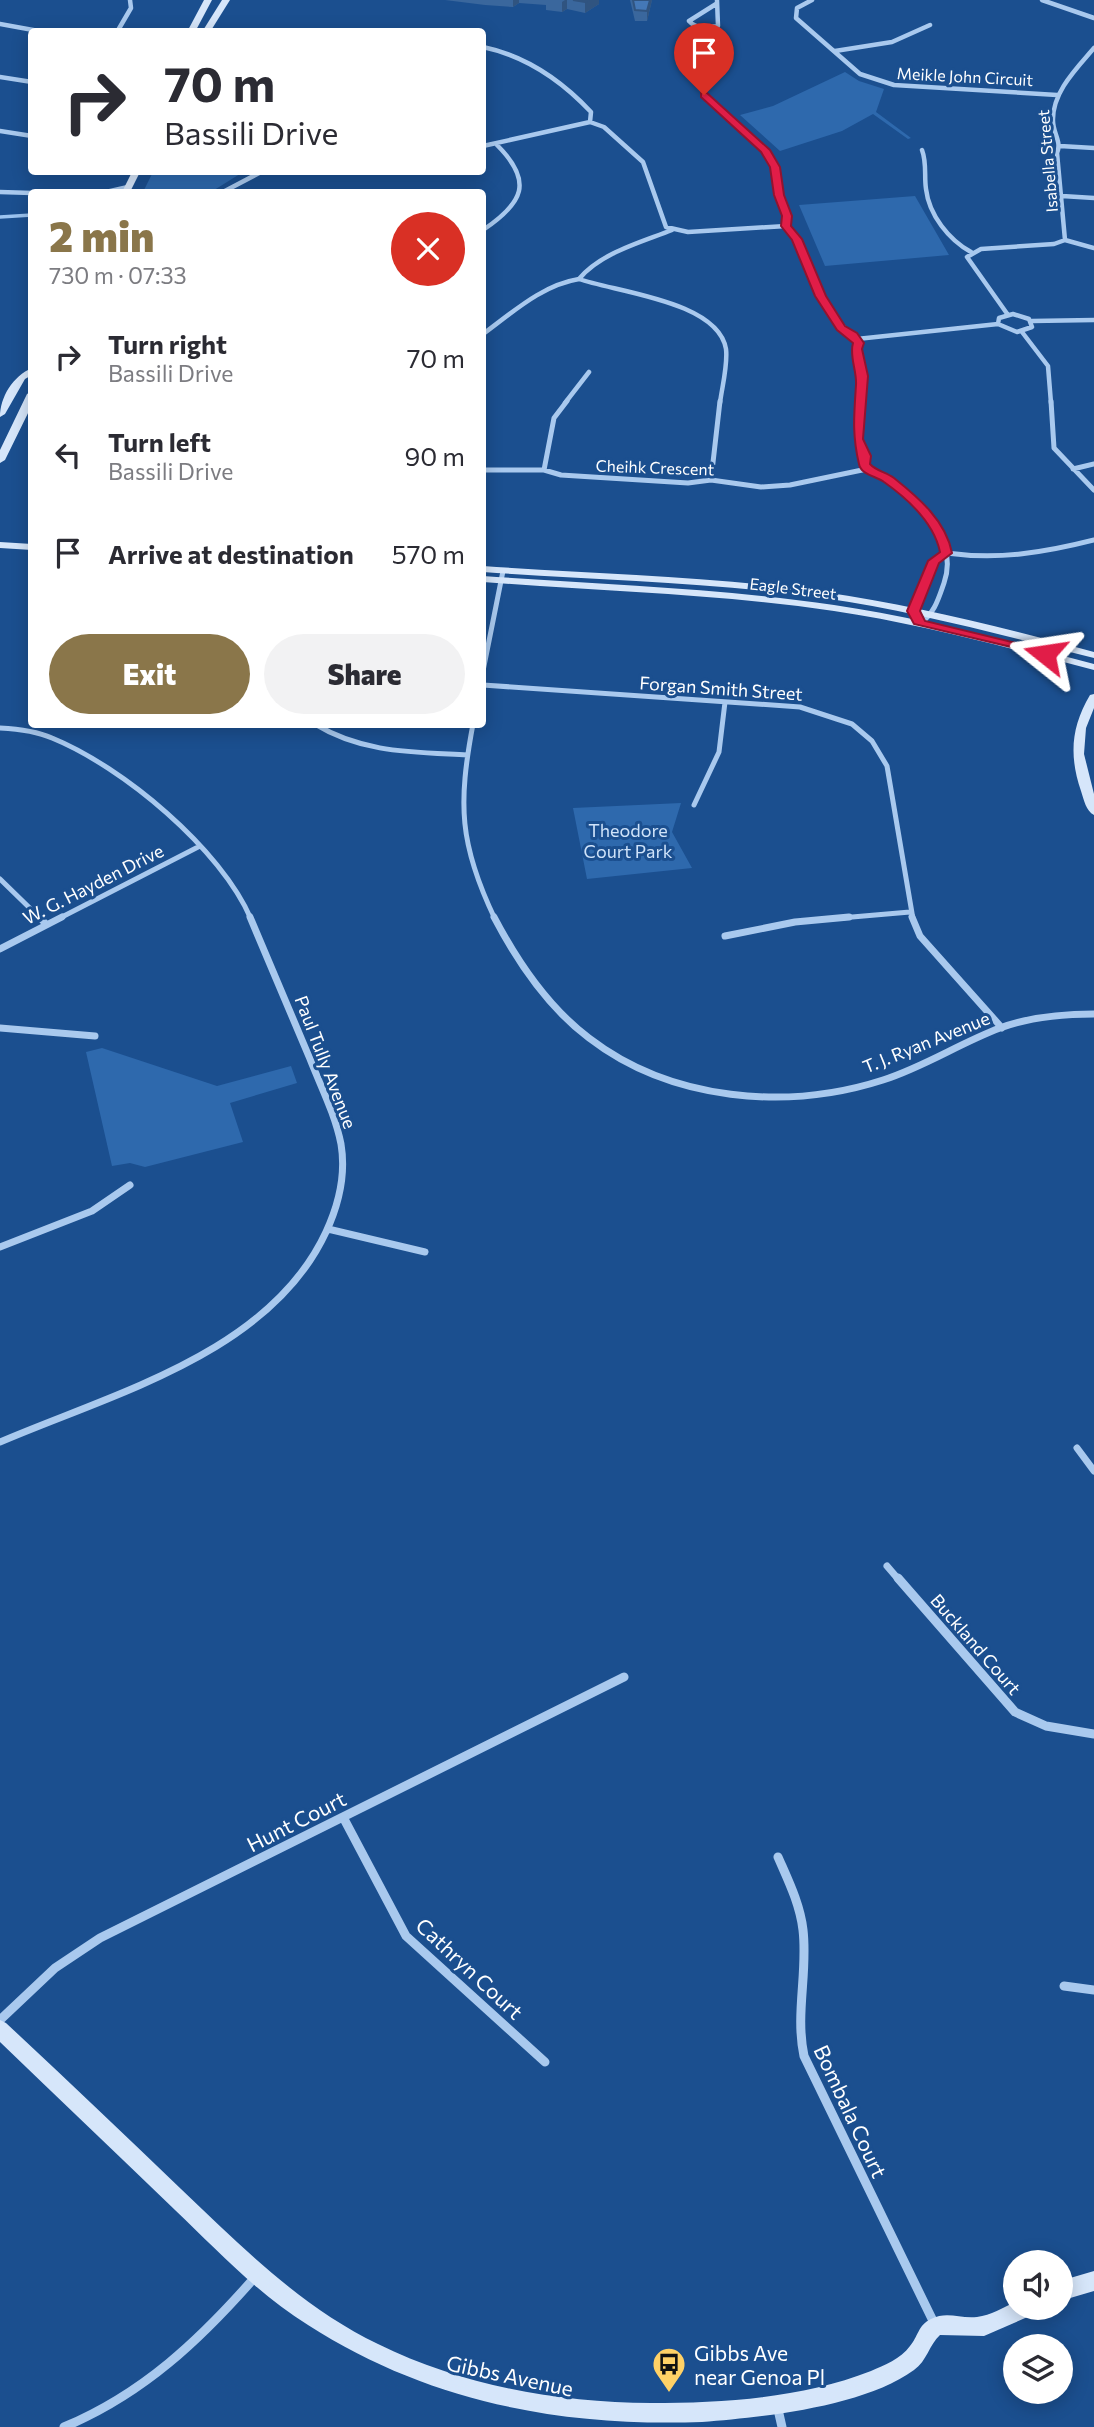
<!DOCTYPE html>
<html lang="en">
<head>
<meta charset="utf-8">
<style>
  :root { --surface:#fff; --page:#f2f2f3; --text:#2b2b33; --muted:#7c7c81; --accent:#8a764a }
  body { margin:0; font-family:Commissioner,sans-serif; background:var(--page); color:var(--text); height:100vh; display:flex; flex-direction:column; font-size:26px; white-space:nowrap }
  * { box-sizing:border-box; margin:0 }
  p { font-size:23px; color:var(--muted) }
  .icon { flex:none; width:38px; height:38px; fill:none; stroke:currentColor; stroke-width:2; stroke-linecap:round; stroke-linejoin:round }
  .map { position:relative; flex:1; overflow:hidden }
  .drawer { position:absolute; left:28px; top:189px; width:458px; height:539px; display:flex; flex-direction:column; background:var(--surface); border-radius:7px; box-shadow:0 4px 18px #0003 }
  .drawer>* { flex:none }
  .top-card { position:absolute; left:28px; top:28px; width:458px; height:147px; border-radius:7px; box-shadow:0 4px 18px #0003; background:#fff; color:var(--text); overflow:hidden }
  .buttons { position:absolute; left:1003px; top:2250px; display:grid; gap:14px }
  .buttons a { display:grid; place-items:center; width:70px; height:70px; border-radius:50%; background:var(--surface); box-shadow:0 4px 18px #0003; font-size:35px }
  .pin { position:absolute; display:grid; place-items:center; width:60px; height:60px; color:#fff; margin:-72px -30px; border-radius:50% 50% 50% 0; rotate:-45deg; box-shadow:0 0 7px #0007 }
  .pin .icon { rotate:45deg }
  .me { position:absolute; width:77px; margin:-38px; rotate:285deg; stroke-linejoin:round; filter:drop-shadow(0 0 5px #0008) }
  .turn { display:flex; align-items:center; gap:24px; height:147px; padding:0 21px; font-size:32px }
  .turn .icon { width:91px; height:91px; stroke-width:2.5 }
  .turn b { display:block; font-size:49px; line-height:60px }
  .round { display:grid; place-items:center; flex:none; width:74px; height:74px; border-radius:37px; background:var(--page) }
  .head { display:flex; align-items:center; justify-content:space-between; height:119px; padding:0 21px }
  h1 { font-size:42px; font-weight:800; line-height:52px; color:var(--accent) }
  .button { display:flex; gap:14px; margin-top:auto; padding:14px 21px }
  .button a { flex:1; height:80px; border-radius:42px; background:var(--accent); color:#fff; font-size:28px; font-weight:800; line-height:80px; text-align:center }
  .button a+a { background:var(--page); color:var(--text) }
  ul { padding:0; list-style:none }
  li { display:flex; align-items:center; gap:21px; height:98px; padding:0 21px }
  li div { flex:1 }
  li b { display:block; font-size:26px }
  li em { font-style:normal }
  .map>svg:first-child { display:block }
  .green { fill:#2e69ad }
  .lines { fill:none; stroke-linecap:round; stroke-linejoin:round }
  .stream { stroke:#9cc4f0; stroke-width:3.5 }
  .street-far3 { stroke:#a9c9ee; stroke-width:4.5 }
  .street-far2 { stroke:#a9c9ee; stroke-width:5 }
  .street-far1 { stroke:#a9c9ee; stroke-width:7 }
  .street { stroke:#a9c9ee; stroke-width:9 }
  .secondary { fill:#d6e6fa; fill-rule:evenodd }
  .wall { fill:#3a679d }
  .shaded-wall { fill:#305480 }
  .building { fill:#4478b7; stroke:#305480; stroke-width:2 }
  .route { fill:#e11d48; stroke:#92132f; stroke-width:2 }
  .labels { text-anchor:middle; dominant-baseline:central; stroke-width:6; stroke-linejoin:round; paint-order:stroke }
  .far-street-label { font-size:16px; fill:#fff; stroke:#1b4f8f }
  .street-label { font-size:18px; fill:#fff; stroke:#1b4f8f }
  .park-label { font-size:18px; fill:#cfe3fa; stroke:#1b4f8f }
  .near-street-label { font-size:21px; fill:#fff; stroke:#1b4f8f }
  .near-poi-label { font-size:21px; fill:#fff; stroke:#1b4f8f; text-anchor:start }
</style>
</head>
<body>
<div class="map">
<svg width="1094" height="2427" viewBox="0 0 1094 2427">
  <rect width="100%" height="100%" fill="#1b4f8f"/>
  <path class="green" d="M845,72l14,9 25,8 -8,23 35,26 -3,1 -35,-25 -31,17 -62,20 -40,-36 33,-9z
    M153,172h90l-32,20h-68z
    M915,196l34,59 -124,11 -26,-61z
    M681,803l-9,29 20,36 -105,11 -14,-71z
    M102,1048l115,38 74,-20 6,17 -67,20 13,39 -98,25 -15,-4 -18,3 -26,-114z"/>
  <g class="lines">
    <path class="stream" d="M0,217l32,-2"/>
    <path class="street-far3" d="M812,0l-15,8 -1,10 64,56 34,11 163,10
      M1042,0l52,18
      M716,4l-27,17c8,9 19,6 29,5l-1,-26
      M0,24l44,8
      M117,32l14,-24 -1,-8
      M704,45l4,9 -4,41 61,55 10,17 4,28 8,21 -1,10c20,24 25,56 42,82 5,8 29,33 30,36 3,20 5,39 2,59
      M483,47c43,9 78,33 108,65l-1,10 14,5 39,35 23,65 22,5 98,-6
      M835,51l57,-9 38,-17
      M0,77l32,5
      M0,131l32,5
      M483,146l107,-24
      M1060,146l34,2
      M922,150c5,13 2,26 4,39 3,26 23,51 45,63
      M277,172h14
      M0,192l32,1
      M106,192l22,-5
      M223,192l38,-20
      M1062,196l32,2
      M483,230c40,-27 51,-48 14,-85
      M1065,240l29,8
      M579,279c37,13 139,22 147,70 2,16 -4,38 -6,54
      M1013,314l16,5 3,8 -15,5 -19,-8 1,-6z
      M1008,315l-41,-58 14,-8 73,-5 11,-4 -8,-87c5,-11 -4,-20 -4,-32 -1,-29 24,-53 41,-73
      M1032,321l62,-1
      M1022,332l26,34 3,37
      M483,334c30,-22 59,-49 96,-55 21,-26 63,-37 93,-49
      M857,339l141,-15
      M565,403l24,-31"/>
    <path class="street-far2" d="M860,401l-2,37 8,28c7,9 19,11 27,17 32,23 65,61 51,100 -6,17 -9,29 -24,41l-7,-13 21,-50 10,-5
      M1051,401l3,47 40,42
      M1073,469l21,-5
      M483,470h61l17,5 127,8 23,-3 50,7 29,-2 77,-16
      M544,470l10,-52 13,-17
      M711,480l9,-79
      M946,553c52,7 97,0 148,-13
      M483,671l20,-100
      M483,685l317,22 52,17 20,17 15,25 26,153
      M315,724c47,29 98,28 152,31
      M473,724c-15,80 -14,120 22,195
      M0,728c18,1 36,3 52,10 71,29 169,111 199,181
      M694,805l25,-53 6,-50
      M0,879l41,40
      M58,919l142,-73
      M829,919l81,-7"/>
    <path class="street-far1" d="M39,917l7,7
      M494,917c23,44 55,91 95,121 82,63 198,73 294,42 41,-13 77,-37 117,-52 30,-11 62,-14 94,-14
      M912,917l8,19 82,92
      M725,936l70,-14 54,-5
      M0,949l62,-32
      M0,1028l95,8
      M328,1229l97,23
      M0,1247l92,-36 38,-26
      M0,1442c114,-49 270,-89 326,-210 13,-28 20,-58 15,-88 -6,-30 -20,-57 -31,-85 -20,-47 -40,-94 -60,-142
      M1077,1448l17,23
      M887,1566l12,14"/>
    <path class="street" d="M898,1578l117,134 31,14 48,8
      M343,1817l63,119 139,126
      M778,1857c10,23 22,47 25,73 5,42 -8,84 1,126l131,269
      M1064,1986l30,4
      M0,2020l55,-52 45,-30 524,-261
      M777,2405l5,22
      M64,2427c79,-33 136,-87 192,-151"/>
    <path class="secondary" d="M204,0h8l-17,32h-8z
      M222,0h8l-20,32h-8z
      M132,172h8l-10,20h-8z
      M32,368v7l-7,4 -20,35 -5,3c0,-20 13,-41 32,-49z
      M32,391v14l-27,55 -5,3v-13l27,-56z
      M0,542l32,2v6l-32,-2z
      M483,566c113,8 228,10 340,26 92,13 182,36 271,60v6c-90,-22 -179,-47 -271,-60 -112,-16 -227,-18 -340,-26z
      M483,576c117,8 235,12 351,29 88,13 174,36 260,59v6c-86,-22 -172,-46 -260,-59 -116,-17 -234,-20 -351,-29z
      M1094,694v14l-8,20 -2,26 10,40v21c-8,-4 -10,-15 -13,-24 -12,-35 -10,-64 9,-96z
      M0,2020l6,3c59,55 117,110 175,166 61,58 120,118 197,155 85,42 179,58 273,59 73,0 151,-5 220,-32 13,-6 30,-12 39,-25 8,-9 8,-21 21,-27 16,-8 29,0 46,-2 14,-2 26,-9 38,-15v6h20l-3,7 -48,21 -44,-1c-11,10 -13,26 -26,35 -51,37 -150,47 -212,52 -141,5 -274,-20 -394,-97 -50,-31 -91,-75 -133,-115 -58,-56 -117,-112 -175,-168z
      M1094,2271v20l-34,10v-20z"/>
  </g>
  <path class="wall" d="M445,0h154v4l-14,9 -18,-4 -5,3 -16,-2v-5l-27,-2 -6,4 -28,-2z
    M630,0h22l-5,21h-12z"/>
  <path class="shaded-wall" d="M513,0h6v3l-6,4z
    M565,0h2v9l-5,3v-10z
    M589,0h10v4l-14,9v-11z
    M650,0h2l-5,21v-10z"/>
  <path class="building" d="M573,0h16l-4,2z
    M633,0h17l-3,11 -12,-1z"/>
  <path class="route" d="M701,93h6l63,57 10,17 4,28 8,21 -1,10 11,13 24,57 19,30 12,7 7,10 -2,6 6,27 -5,63 8,17 -1,8c6,7 16,8 24,14 25,20 52,43 58,75l-13,10 -19,48 5,10 124,30v5l-135,-32 -7,-13 21,-50 12,-9c-6,-29 -32,-53 -56,-70 -8,-6 -23,-7 -25,-18 -7,-29 -5,-49 -3,-79 1,-14 -7,-29 -3,-42l-16,-13 -22,-34 -23,-56 -11,-14 1,-10 -8,-21 -4,-28 -9,-15 -60,-55z"/>
  <defs>
    <symbol id="bus-pin" viewBox="-11 -11 22 30"><path d="M0 17L-7.5 6A9.5 9.5 0 1 1 7.5 6Z" fill="#ffd166" stroke="#1b4f8f"/><path d="M-5-6H5V4H4V6H2V4H-2V6H-4V4H-5ZM-3.5-4V0h7V-4ZM-3.5 1.2v1.5H-2V1.2ZM2 1.2v1.5H3.5V1.2Z" fill="#111"/></symbol>
  </defs>
  <g fill-rule="evenodd">
    <use href="#bus-pin" x="650" y="2345" width="38" height="52"/>
  </g>
  <g class="labels">
    <g class="far-street-label">
      <text transform="translate(965 76) rotate(3)">Meikle John Circuit</text>
      <text transform="translate(1047 161) rotate(-95)">Isabella Street</text>
      <text transform="translate(655 467) rotate(2)">Cheihk Crescent</text>
      <text transform="translate(793 588) rotate(7)">Eagle Street</text>
    </g>
    <g class="street-label">
      <text transform="translate(721 688) rotate(4)">Forgan Smith Street</text>
      <text transform="translate(93 884) rotate(-27)">W. G. Hayden Drive</text>
      <text transform="translate(926 1042) rotate(-22)">T. J. Ryan Avenue</text>
      <text transform="translate(326 1062) rotate(69)">Paul Tully Avenue</text>
      <text transform="translate(976 1644) rotate(49)">Buckland Court</text>
    </g>
    <g class="park-label">
      <text x="628" y="830">Theodore<tspan x="628" dy="21">Court Park</tspan></text>
    </g>
    <g class="near-street-label">
      <text transform="translate(296 1821) rotate(-27)">Hunt Court</text>
      <text transform="translate(470 1968) rotate(43)">Cathryn Court</text>
      <text transform="translate(851 2111) rotate(65)">Bombala Court</text>
      <text transform="translate(510 2375) rotate(12)">Gibbs Avenue</text>
    </g>
    <g class="near-poi-label">
      <text x="694" y="2352">Gibbs Ave<tspan x="694" dy="24">near Genoa Pl</tspan></text>
    </g>
  </g>
</svg>
<div class="buttons">
<a><svg class="icon" aria-label="sound" viewBox="0 0 24 24"><path d="M4 9h4l5-4v14l-5-4H4zM17 9q2 3 0 6"/></svg></a>
<a><svg class="icon" aria-label="layers" viewBox="0 0 24 24"><path d="M12 4l9 5-9 5-9-5zM3 14l9 5 9-5"/></svg></a>
</div>
<div class="pin" style="left:704px;top:95px;background:#d93025"><svg class="icon" aria-label="arrive" viewBox="0 0 24 24"><path d="M6 21V4h12l-3 4 3 4H6"/></svg></div>
<svg class="me" style="left:1045px;top:654px" viewBox="-20 -20 40 40"><path d="M0-17L14 15 0 8-14 15z" fill="#e11d48" stroke="#fff" stroke-width="4"/></svg>
<div class="top-card">
<div class="turn"><svg class="icon" aria-label="right" viewBox="0 0 24 24"><path d="M7 20v-9h11M14 6l5 5-5 5"/></svg><div><b>70 m</b>Bassili Drive</div></div>
</div>
<section class="drawer">
<div class="head"><div><h1>2 min</h1><p>730 m · 07:33</p></div><a class="round" style="background:#d93025;color:#fff"><svg class="icon" aria-label="close" viewBox="0 0 24 24"><path d="M6 6l12 12M18 6L6 18"/></svg></a></div>
<ul>
<li><svg class="icon" aria-label="right" viewBox="0 0 24 24"><path d="M7 20v-9h11M14 6l5 5-5 5"/></svg><div><b>Turn right</b><p>Bassili Drive</p></div><em>70 m</em></li>
<li><svg class="icon" aria-label="left" viewBox="0 0 24 24"><path d="M17 20v-9H6M10 6l-5 5 5 5"/></svg><div><b>Turn left</b><p>Bassili Drive</p></div><em>90 m</em></li>
<li><svg class="icon" aria-label="arrive" viewBox="0 0 24 24"><path d="M6 21V4h12l-3 4 3 4H6"/></svg><div><b>Arrive at destination</b></div><em>570 m</em></li>
</ul>
<div class="button"><a>Exit</a><a>Share</a></div>
</section>
</div>
</body>
</html>
